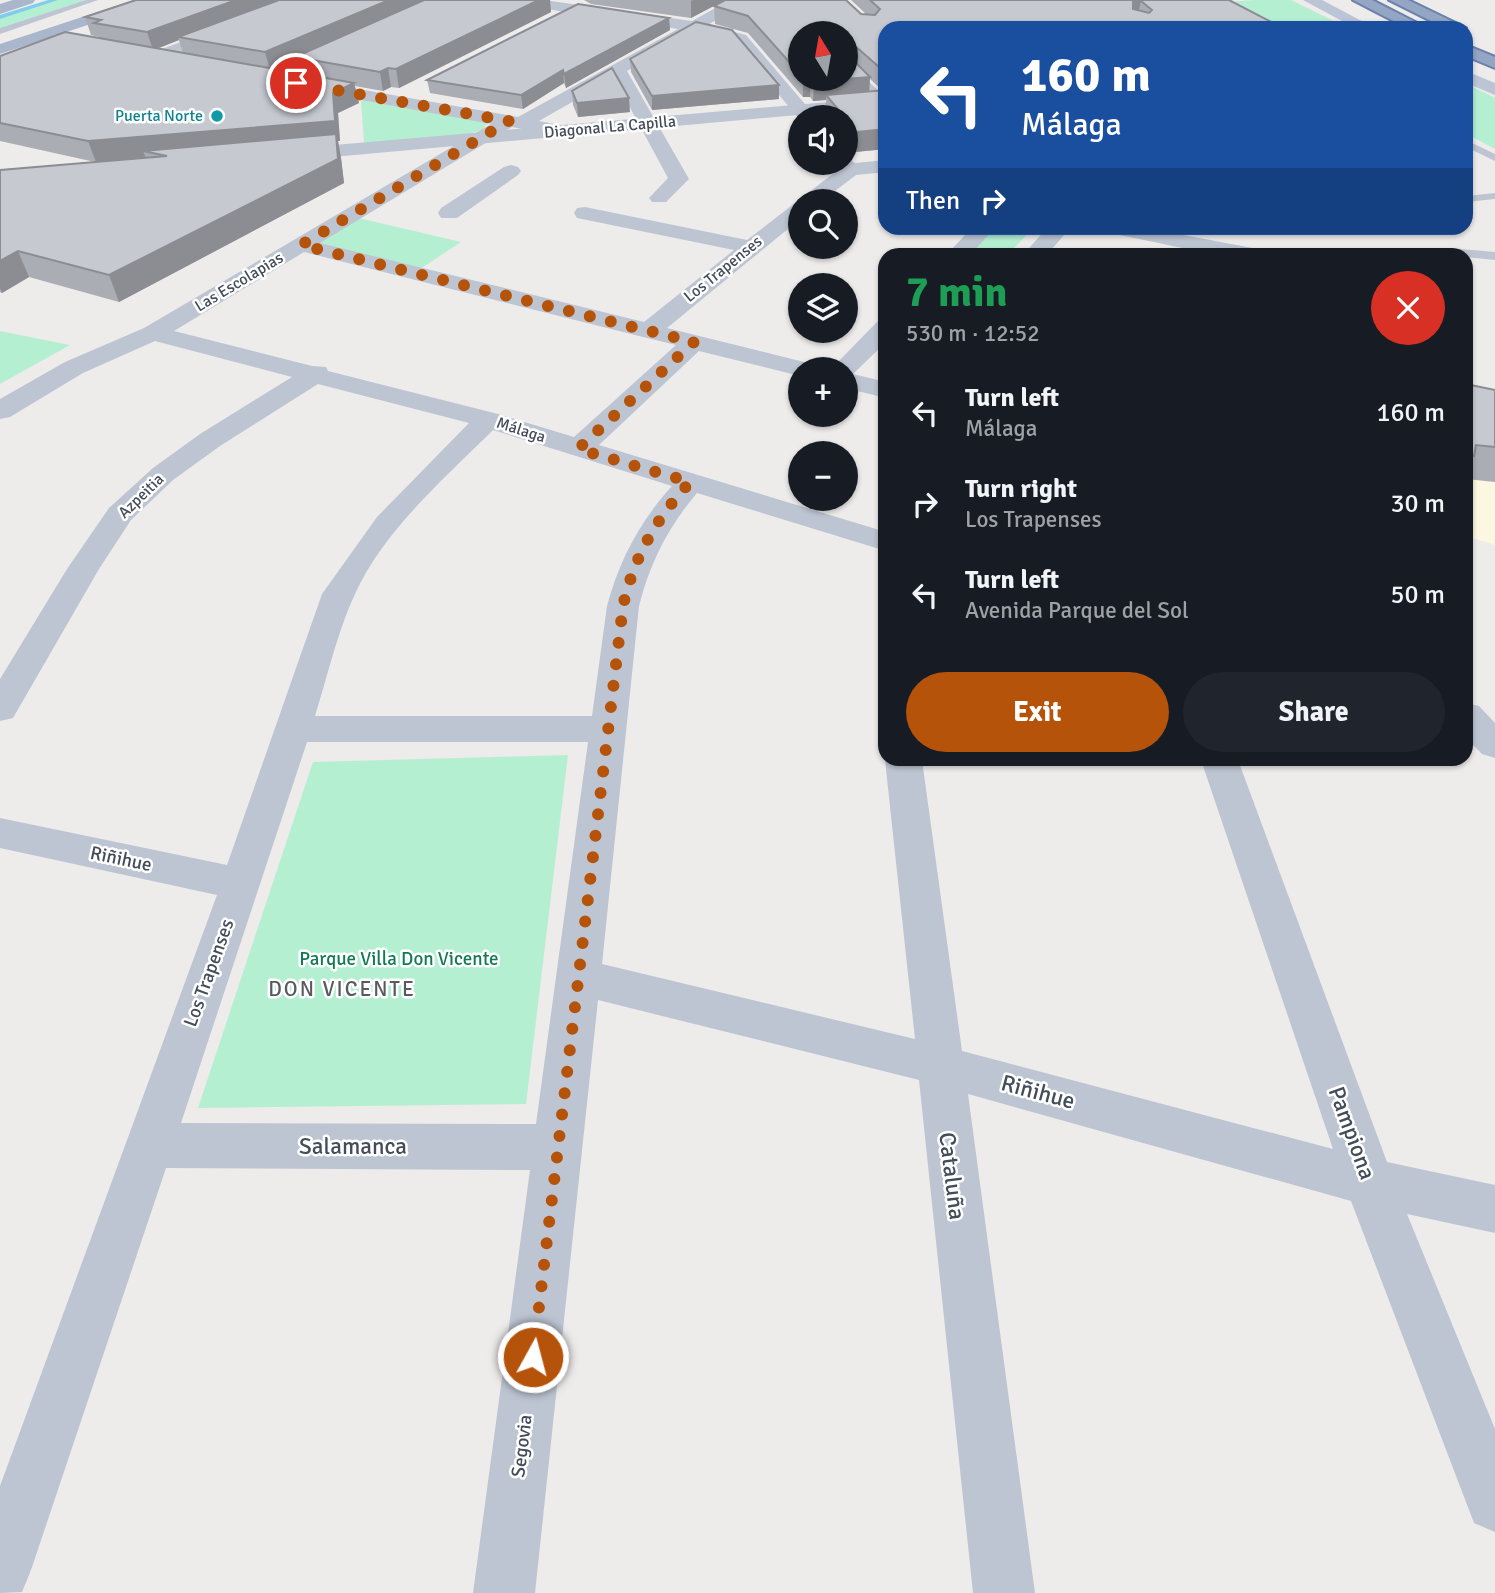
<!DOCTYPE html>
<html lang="en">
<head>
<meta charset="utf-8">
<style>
  :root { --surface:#171b24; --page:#20242c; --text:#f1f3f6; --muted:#9ea1a6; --accent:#b45309 }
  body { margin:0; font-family:Signika,sans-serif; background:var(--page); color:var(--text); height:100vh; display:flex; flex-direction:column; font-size:26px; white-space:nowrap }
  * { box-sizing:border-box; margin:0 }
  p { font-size:23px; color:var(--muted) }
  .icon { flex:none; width:38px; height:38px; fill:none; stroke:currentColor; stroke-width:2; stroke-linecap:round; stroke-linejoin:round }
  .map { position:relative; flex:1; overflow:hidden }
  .side { position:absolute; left:878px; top:248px; width:595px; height:518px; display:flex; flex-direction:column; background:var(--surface); border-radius:21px; box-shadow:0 2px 5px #0004 }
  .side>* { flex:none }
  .banner { position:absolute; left:878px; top:21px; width:595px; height:214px; border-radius:21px; box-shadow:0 2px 5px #0004; background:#1a4fa0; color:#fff; overflow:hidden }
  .needle { width:46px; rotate:349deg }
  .buttons { position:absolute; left:788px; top:21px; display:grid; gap:14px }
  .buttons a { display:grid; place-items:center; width:70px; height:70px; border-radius:50%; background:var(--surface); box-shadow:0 2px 5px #0004; font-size:35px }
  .pin { position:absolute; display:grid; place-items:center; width:60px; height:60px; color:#fff; margin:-30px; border:4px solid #fff; border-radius:50%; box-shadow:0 2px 7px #0007 }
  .me { position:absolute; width:77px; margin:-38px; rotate:7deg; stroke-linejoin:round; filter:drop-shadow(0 0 5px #0008) }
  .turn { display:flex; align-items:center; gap:24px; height:147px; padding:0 28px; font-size:32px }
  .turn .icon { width:91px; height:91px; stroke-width:2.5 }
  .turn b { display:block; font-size:49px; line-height:60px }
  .then { display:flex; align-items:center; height:66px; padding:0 28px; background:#0003; gap:14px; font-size:26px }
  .round { display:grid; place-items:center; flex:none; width:74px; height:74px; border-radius:37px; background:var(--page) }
  .overview { display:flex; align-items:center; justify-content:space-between; height:119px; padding:0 28px }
  h1 { font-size:42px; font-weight:800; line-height:52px; color:#1e9e55 }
  .action { display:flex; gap:14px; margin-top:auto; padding:14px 28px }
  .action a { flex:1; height:80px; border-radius:42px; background:var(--accent); color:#fff; font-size:28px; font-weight:800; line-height:80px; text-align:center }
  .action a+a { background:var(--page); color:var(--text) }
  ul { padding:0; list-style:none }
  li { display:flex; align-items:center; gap:21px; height:91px; padding:0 28px }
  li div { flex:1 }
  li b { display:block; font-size:26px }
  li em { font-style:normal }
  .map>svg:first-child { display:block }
  .commercial { fill:#fcf7e1 }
  .green { fill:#b5efd2 }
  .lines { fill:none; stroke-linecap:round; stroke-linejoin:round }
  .stream { fill:#80cbee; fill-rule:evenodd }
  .trunk-casing { stroke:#6b81a9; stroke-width:4 }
  .service { fill:#bdc5d2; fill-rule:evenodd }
  .minor { fill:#bdc5d2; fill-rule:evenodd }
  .tertiary { fill:#bdc5d2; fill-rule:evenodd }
  .secondary { fill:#bcc5d6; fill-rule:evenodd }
  .primary { fill:#a9b6cc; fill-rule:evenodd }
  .trunk { fill:#94a6c4; fill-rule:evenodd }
  .wall { fill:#abadb4; fill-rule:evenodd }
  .shaded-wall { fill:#8b8d92 }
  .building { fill:#c7c9d1; stroke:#8b8d92; stroke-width:2; fill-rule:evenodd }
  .route { stroke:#b45309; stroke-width:12; stroke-dasharray:0 21.6 }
  .culture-dot { fill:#0f9aa8; stroke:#fff; stroke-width:2.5 }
  .labels { text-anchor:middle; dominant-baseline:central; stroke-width:5; stroke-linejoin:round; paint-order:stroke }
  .far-culture-label { font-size:16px; fill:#0d838f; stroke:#fff; text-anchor:end }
  .far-street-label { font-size:16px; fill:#434c59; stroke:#fff }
  .street-label { font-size:19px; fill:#434c59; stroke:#fff }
  .park-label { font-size:19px; fill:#127b53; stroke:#fff }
  .neighbourhood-label { font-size:21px; letter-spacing:2px; fill:#585a60; stroke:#fff }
  .near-street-label { font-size:23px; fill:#434c59; stroke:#fff }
</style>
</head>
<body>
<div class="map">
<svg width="1495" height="1593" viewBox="0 0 1495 1593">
  <rect width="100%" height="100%" fill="#eeebeb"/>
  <path class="commercial" d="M1467,389l28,6v150l-28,-9z"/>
  <path class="green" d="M47,0h39l-86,28v-13z
    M1253,0h38l57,28h-70l-49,-26z
    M1467,84l28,14v51l-28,-15z
    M361,100l127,22 -6,8 -21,6 -97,7z
    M350,216l111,26 -47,31 -113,-28z
    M994,228h40l-27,27 -40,1z
    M0,331l70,14 -70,39z
    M568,755l-42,349 -328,4 115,-346z"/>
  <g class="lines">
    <path class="stream" d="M49,0h9l-58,19v-4z"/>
    <defs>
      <path id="trunk" d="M1353,0h19l51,26 -16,2z
        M1389,0h19l58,28h-21z
        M1466,45l29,12v11l-29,-12z"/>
    </defs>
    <use href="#trunk" class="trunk-casing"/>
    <path class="service" d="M86,0h12l-98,34v-6z
      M845,59l41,39v7l-5,-1 -36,-36z
      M1466,140l29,14v7l-29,-14z
      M1495,193v6l-29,3v-6z
      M1450,248l45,4v8l-49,-5 -2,-3z"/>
    <path class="minor" d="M295,0h21l-2,3 -151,58 -6,1 -8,-5 2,-4z
      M506,0h38l148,21 38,-21h18l-40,25 38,10 70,82h-16v3l-66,-79 -38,-9 -69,39 62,108 -23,23h-14l-3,-4 19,-20 -54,-100 -75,43 31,6 2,4 -2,4 -7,2 -51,-10 -192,116 324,79 90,-72 -157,-32 -3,-5 3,-5 8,-1 162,33 92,-71 -5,-6h11v-6l10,6 31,-3v12l-30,3 -34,26h-22v18l-133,109 145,36 4,5h-16v7l-101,-25 -100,94 287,87v19l-189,-58c-29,34 -47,70 -58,113l-37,358 313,75 -30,-279h37l40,291 371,98 -132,-389h37l149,402 108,23v48l-88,-19 88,215v103l-21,-9 -123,-322 -383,-107 67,499h-62l-54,-513 -321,-80 -63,593h-62l57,-423 -364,-2 -135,402 -9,22 -22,1v-107l217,-591 -217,-47v-30l227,47 95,-271 55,-77 92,-94 -151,-39 -98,62 -47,34 -42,40 -32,49 -86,149 -13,3v-42l67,-110 42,-61 44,-40 47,-34 92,-57 -137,-36 -72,32 -73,44 -10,2v-20l65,-37 79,-34 347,-204 -184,-34 -9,-5 3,-4 6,-1 211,37 160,-88 -165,-25zM304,252l335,84 37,9 -102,92 -76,-23 -170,-43 -2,-4 -14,-1 -138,-35zM493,430l179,56c-32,35 -53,75 -65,120l-15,110h-277c12,-38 23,-86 40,-122 29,-64 89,-115 138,-164zM307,742h281l-52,382 -355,-1z
      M511,165l7,2 3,4 -3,4 -61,43h-16l-3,-5 3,-5 63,-41z
      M972,228h23l-26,28h-24z
      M1047,228h23l-24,28h-24z
      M1104,228h42l112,21 8,2 3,5h-48l-106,-22 -8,-1z
      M886,320v22l-33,32 33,8v16l-41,-10v-19h-14l46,-47z
      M1466,703l13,3 16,17v35l-13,-4 -16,-16z"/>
    <path class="tertiary" d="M886,97v10l-598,54 -10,-6 10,-6z"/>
    <path class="secondary" d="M1303,0h19l53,28h-20z
      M1466,71l29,12v12l-29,-12z"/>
    <path class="primary" d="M13,0h22l-2,3 -33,11v-10z
      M134,0h22l-2,3 -154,51v-10z"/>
    <use href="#trunk" class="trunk"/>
  </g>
  <path class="wall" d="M136,0h414l1,12 -152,76 -8,-1 -8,4 -28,-5 4,17 -21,10 2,28h-2l3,17 3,25 -225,119 -90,-25 -27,16 -2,-1v-122l95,-8 -95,-21v-85l99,-18v-1l-8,-2 -6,-18zM179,40l4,13 -26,-4zM296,59l3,14 -26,-4z
    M584,0h141l-34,18 -100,-14z
    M851,0h378l54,28h-397v121l-31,3 -10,-12v-23h-18l-2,-2 1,-15 -13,1 -3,-4h-7l-55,-64 -33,-9 -1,-18 152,8zM800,33h45v46h-45zM870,79l13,12 -14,1z
    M669,18l1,12 -104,58 -2,-5 -41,26 -93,-16 -3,-13z
    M630,59l149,40 -127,11 -21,-38z
    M572,91l58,21 -52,5 -5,-12z
    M1466,384l29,6v92l-29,-3z"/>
  <path class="shaded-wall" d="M236,0h51l-109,37 1,3 -26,10 -6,-18z
    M389,0h43l-137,57 1,2 -26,11 -5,-18z
    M539,0h11l1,12 -152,76 -3,-19z
    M693,0h32l-34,18v-17z
    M1141,1l-4,17 -8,1 4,-17z
    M669,18l1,12 -104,58 -2,-14z
    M388,68l3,19 -8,4 -3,-19z
    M563,70l1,13 -41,26 -2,-14z
    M870,77l-1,19 -43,-1v5l-13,1 1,-20z
    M803,79h8l-1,18h-7z
    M354,83l5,20 -21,10 2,28h-2l3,17 3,25 -225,119 -10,-27 229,-116 -195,-8 3,7 -50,4 -8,-21z
    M779,85v14l-127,11v-14z
    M629,98l1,14 -52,5 -1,-14z
    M886,129v20l-31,3 2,-20z
    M1472,144l-6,14v-13z
    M18,251l11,26 -27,16 -2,-5v-27z"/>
  <path class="building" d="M136,0h100l-89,32 -53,-9 7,-3 -16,-3z
    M279,0h110l-124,52 -87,-15z
    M424,0h115l-143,69 -8,-1 -8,4 -85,-15z
    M725,0h121l15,14 14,1 5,-6 -10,-9h359l54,28h-397v45l-40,-35 -1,1v-6h-45v41l-52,-58 -34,-10zM1141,1l11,9 -3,3 -16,-4v-7z
    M578,4l91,14 -105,56 -1,-4 -42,25 -94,-15z
    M696,22l36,8 47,55 -127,11 -22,-37z
    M65,32l289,51 -21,10 2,28 -247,20 -88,-18v-67z
    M845,52l25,25 -25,2z
    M612,68l17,30 -52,5 -5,-12z
    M812,79h32l-30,2z
    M886,90v39l-29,3 -31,-37z
    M336,134l2,25 -229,116 -91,-24 -18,10v-91l167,-14 -24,-5z
    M1466,384l29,6v57l-19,-2 -2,11 -8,-2z"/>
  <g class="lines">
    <path class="route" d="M296,83l213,38 -208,124 393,97 -116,107 112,33c-34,37 -56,75 -67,124l-90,751"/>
  </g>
  <circle class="culture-dot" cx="217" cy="116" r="7"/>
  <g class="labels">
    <g class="far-culture-label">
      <text x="203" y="116">Puerta Norte</text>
    </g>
    <g class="far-street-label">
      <text transform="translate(610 127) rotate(-5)">Diagonal La Capilla</text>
      <text transform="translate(723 269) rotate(-39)">Los Trapenses</text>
      <text transform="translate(239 282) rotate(-31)">Las Escolapias</text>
      <text transform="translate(521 430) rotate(18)">Málaga</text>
      <text transform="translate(141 496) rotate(-44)">Azpeitia</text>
    </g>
    <g class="street-label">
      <text transform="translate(121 859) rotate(12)">Riñihue</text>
      <text transform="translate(209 973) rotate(-70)">Los Trapenses</text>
      <text transform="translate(522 1446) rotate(-83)">Segovia</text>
    </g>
    <g class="park-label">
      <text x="399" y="959">Parque Villa Don Vicente</text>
    </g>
    <g class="neighbourhood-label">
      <text x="342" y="989">DON VICENTE</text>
    </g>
    <g class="near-street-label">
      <text transform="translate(1038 1092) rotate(15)">Riñihue</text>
      <text transform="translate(1352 1133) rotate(70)">Pampiona</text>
      <text x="353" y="1146">Salamanca</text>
      <text transform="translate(952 1176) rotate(83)">Cataluña</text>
    </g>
  </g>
</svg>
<div class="buttons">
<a><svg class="needle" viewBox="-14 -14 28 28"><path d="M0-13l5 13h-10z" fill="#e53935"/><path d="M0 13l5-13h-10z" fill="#9ea1a6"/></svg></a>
<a><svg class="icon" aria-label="sound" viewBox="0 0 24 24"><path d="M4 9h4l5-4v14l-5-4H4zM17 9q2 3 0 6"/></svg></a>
<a><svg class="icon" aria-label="search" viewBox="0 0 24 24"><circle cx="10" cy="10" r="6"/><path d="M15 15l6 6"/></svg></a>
<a><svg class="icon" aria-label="layers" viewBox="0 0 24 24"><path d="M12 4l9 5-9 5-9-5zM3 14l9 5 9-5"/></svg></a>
<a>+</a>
<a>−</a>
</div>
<div class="pin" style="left:296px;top:83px;background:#d93025"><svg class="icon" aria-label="arrive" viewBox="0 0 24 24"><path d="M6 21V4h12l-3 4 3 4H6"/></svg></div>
<svg class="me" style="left:533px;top:1357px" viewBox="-20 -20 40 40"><circle r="17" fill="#b45309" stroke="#fff" stroke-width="3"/><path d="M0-11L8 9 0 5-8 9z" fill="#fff"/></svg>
<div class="banner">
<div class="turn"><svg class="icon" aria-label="left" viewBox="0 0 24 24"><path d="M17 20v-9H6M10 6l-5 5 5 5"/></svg><div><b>160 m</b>Málaga</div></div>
<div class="then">Then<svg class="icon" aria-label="right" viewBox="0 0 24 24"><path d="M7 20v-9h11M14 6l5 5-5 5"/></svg></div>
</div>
<section class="side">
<div class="overview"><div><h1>7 min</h1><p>530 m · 12:52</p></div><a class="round" style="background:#d93025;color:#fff"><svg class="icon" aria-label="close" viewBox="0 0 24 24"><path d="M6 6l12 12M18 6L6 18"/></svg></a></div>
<ul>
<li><svg class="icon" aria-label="left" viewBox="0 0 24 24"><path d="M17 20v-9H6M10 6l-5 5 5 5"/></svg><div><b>Turn left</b><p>Málaga</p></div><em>160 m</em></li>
<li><svg class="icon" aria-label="right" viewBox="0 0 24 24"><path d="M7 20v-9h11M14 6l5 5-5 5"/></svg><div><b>Turn right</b><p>Los Trapenses</p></div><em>30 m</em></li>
<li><svg class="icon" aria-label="left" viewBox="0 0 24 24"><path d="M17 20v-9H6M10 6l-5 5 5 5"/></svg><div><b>Turn left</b><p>Avenida Parque del Sol</p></div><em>50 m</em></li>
</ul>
<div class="action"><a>Exit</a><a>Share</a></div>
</section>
</div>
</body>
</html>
